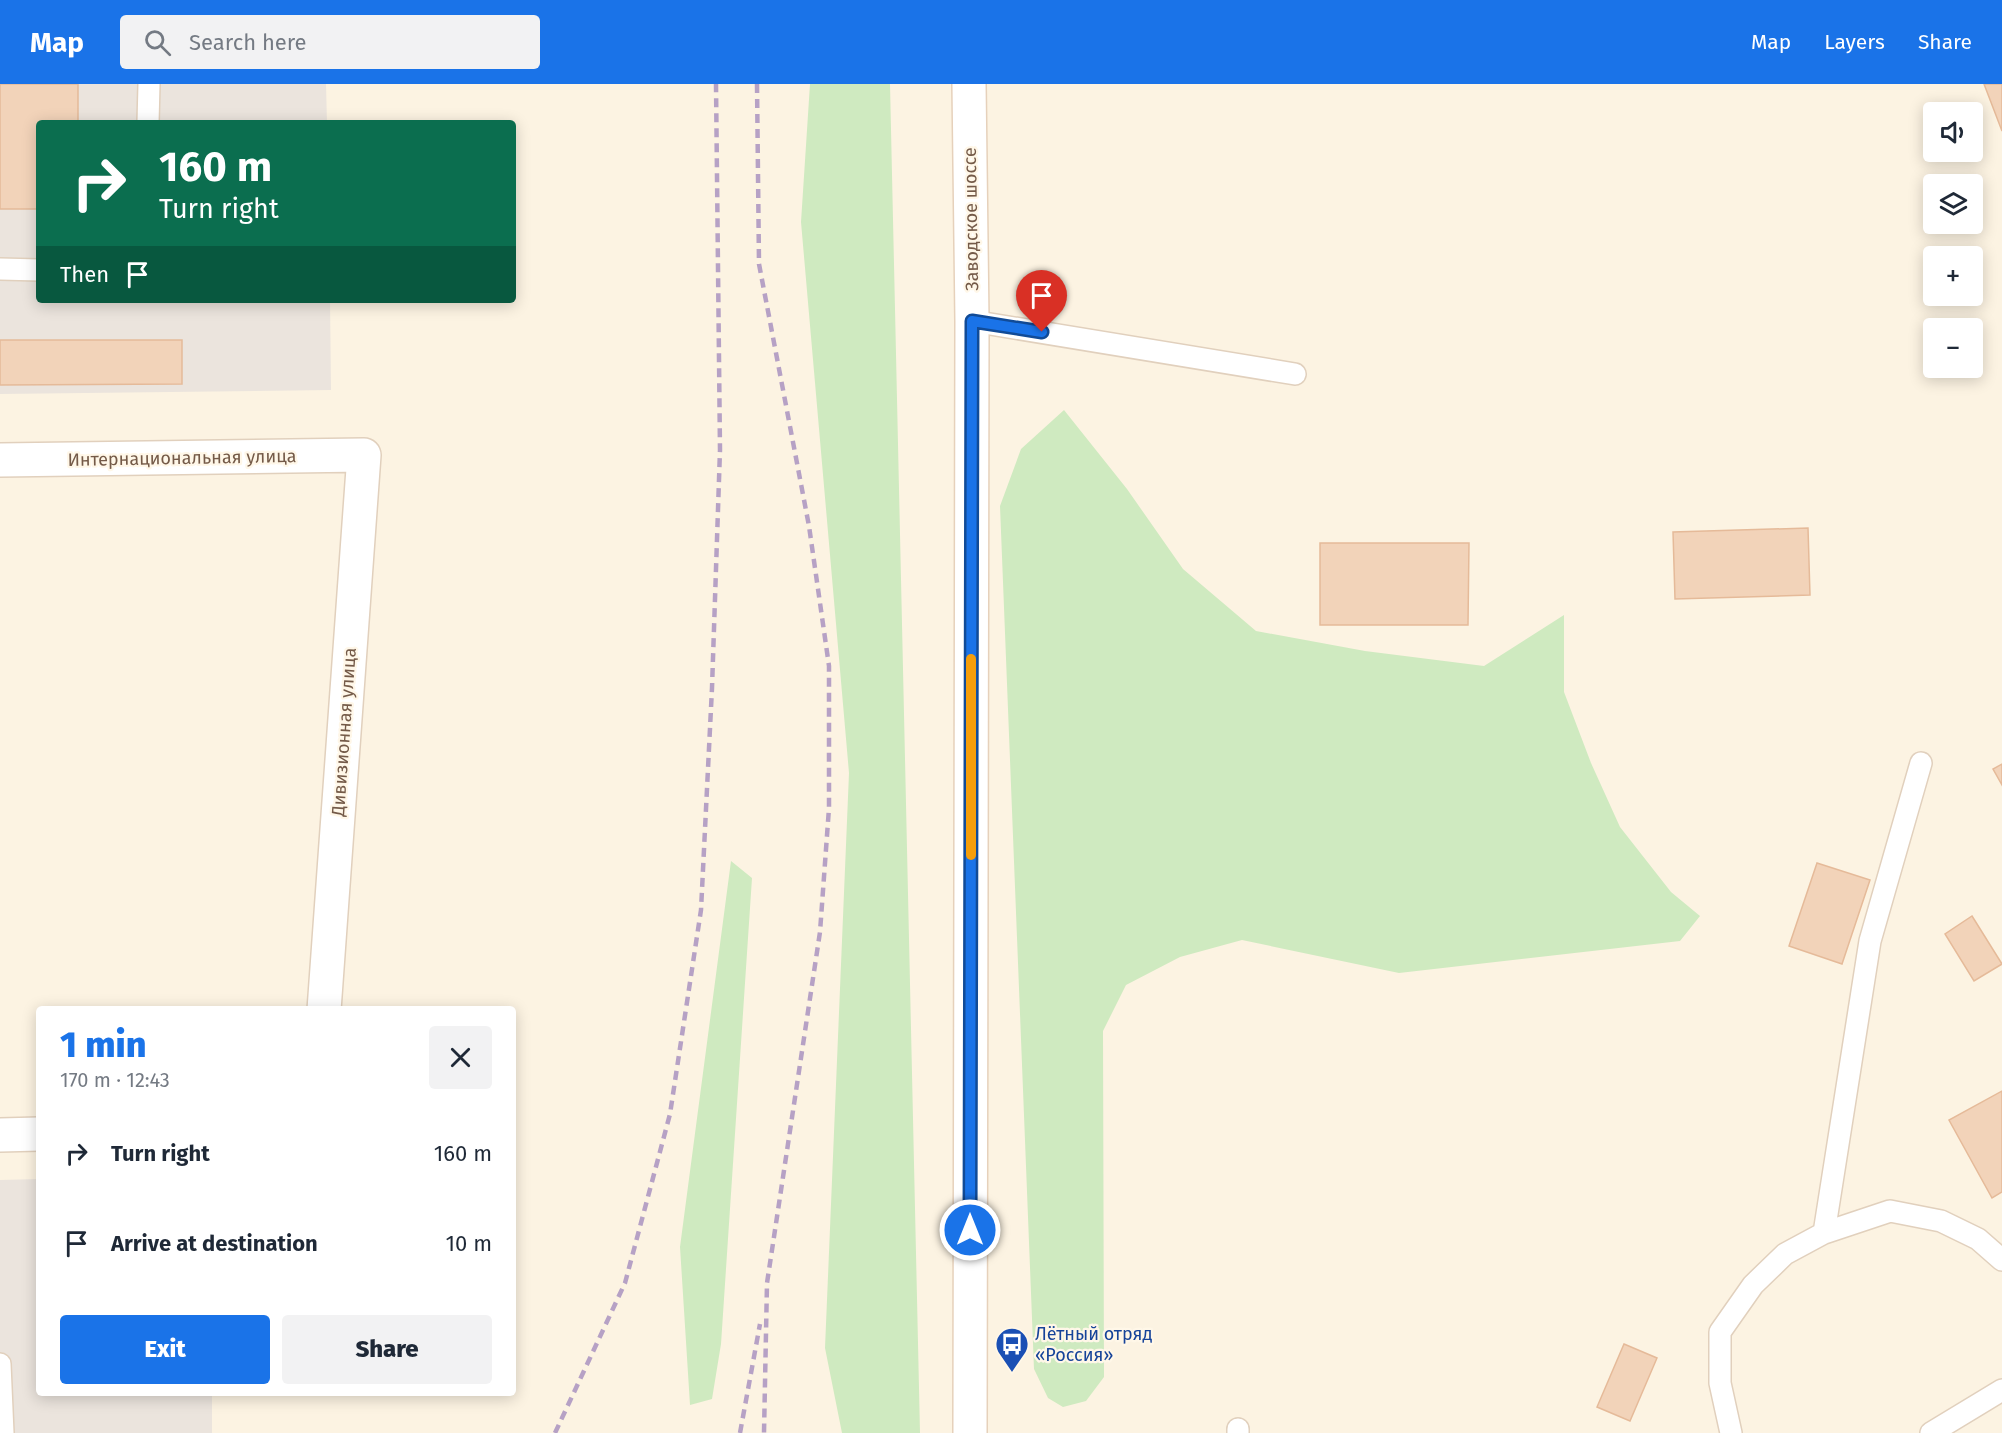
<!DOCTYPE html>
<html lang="en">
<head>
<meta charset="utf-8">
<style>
  :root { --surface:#fff; --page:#f2f2f3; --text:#1f2937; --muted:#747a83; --accent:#1a73e8 }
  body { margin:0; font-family:"Fira Sans",sans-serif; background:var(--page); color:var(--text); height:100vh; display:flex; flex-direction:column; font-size:22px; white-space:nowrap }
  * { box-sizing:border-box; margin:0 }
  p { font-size:20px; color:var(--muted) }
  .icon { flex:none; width:33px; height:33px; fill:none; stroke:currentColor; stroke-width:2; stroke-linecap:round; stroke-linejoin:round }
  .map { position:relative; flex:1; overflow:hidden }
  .details { position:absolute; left:36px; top:922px; width:480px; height:390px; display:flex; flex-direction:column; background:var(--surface); border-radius:6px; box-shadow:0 3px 15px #0003 }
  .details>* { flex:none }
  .guide { position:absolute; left:36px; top:36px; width:480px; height:183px; border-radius:6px; box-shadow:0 3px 15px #0003; background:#0b6e4f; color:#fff; overflow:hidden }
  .fabs { position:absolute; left:1923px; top:18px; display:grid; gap:12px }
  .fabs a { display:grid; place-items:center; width:60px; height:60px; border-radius:6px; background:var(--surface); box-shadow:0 3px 15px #0003; font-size:30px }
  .pin { position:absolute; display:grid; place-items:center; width:51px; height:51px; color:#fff; margin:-62px -26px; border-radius:50% 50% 50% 0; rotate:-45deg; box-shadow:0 0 6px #0007 }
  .pin .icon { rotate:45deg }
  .me { position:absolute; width:66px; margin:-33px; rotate:0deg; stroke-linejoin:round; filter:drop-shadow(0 0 4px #0008) }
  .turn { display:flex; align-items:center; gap:21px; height:126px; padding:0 24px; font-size:27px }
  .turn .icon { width:78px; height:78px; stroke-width:2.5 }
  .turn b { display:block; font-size:42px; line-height:51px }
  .then { display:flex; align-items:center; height:57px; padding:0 24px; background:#0003; gap:12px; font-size:22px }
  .round { display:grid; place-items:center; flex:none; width:63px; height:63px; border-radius:6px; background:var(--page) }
  .head { display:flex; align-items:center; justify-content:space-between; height:102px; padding:0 24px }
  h1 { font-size:36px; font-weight:800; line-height:45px; color:var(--accent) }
  .action { display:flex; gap:12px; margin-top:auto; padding:12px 24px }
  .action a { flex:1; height:69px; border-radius:6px; background:var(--accent); color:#fff; font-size:24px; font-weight:800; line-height:69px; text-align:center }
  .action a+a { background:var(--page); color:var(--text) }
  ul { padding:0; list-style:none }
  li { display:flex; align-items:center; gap:18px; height:90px; padding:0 24px }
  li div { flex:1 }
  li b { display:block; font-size:22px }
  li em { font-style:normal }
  header { display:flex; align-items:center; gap:36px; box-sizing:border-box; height:84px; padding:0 30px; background:var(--accent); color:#fff }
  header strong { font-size:28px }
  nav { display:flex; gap:33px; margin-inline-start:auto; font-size:21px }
  .search { width:420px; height:54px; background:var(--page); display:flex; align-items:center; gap:15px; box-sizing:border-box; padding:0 21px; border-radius:6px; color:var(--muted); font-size:22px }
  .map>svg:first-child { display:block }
  .industrial { fill:#ebe4dd }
  .green { fill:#cfeac0 }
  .building { fill:#f2d3b9; stroke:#e5ba99; stroke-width:1.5 }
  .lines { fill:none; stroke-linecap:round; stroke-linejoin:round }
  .lane-casing { stroke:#e1d0bd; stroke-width:24 }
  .street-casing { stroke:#e1d0bd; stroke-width:36 }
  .secondary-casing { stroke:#e6d1bb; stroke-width:36 }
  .lane { stroke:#fff; stroke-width:21 }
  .street { stroke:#fff; stroke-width:33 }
  .secondary { stroke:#fff; stroke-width:33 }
  .rail { stroke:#b6a1c5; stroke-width:4.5; stroke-dasharray:9 6; stroke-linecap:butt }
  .route-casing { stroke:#114b97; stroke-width:15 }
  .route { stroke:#1a73e8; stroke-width:10 }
  .slow { stroke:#f59e0b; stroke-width:10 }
  .labels { text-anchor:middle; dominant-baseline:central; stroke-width:4.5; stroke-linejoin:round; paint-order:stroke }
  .street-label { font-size:18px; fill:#745a48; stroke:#fff7e8 }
  .transit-label { font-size:18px; fill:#164399; stroke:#fff7e8; text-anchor:start }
</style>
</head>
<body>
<header>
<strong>Map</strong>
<div class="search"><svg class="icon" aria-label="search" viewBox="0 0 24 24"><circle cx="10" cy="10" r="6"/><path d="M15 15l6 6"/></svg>Search here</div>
<nav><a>Map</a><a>Layers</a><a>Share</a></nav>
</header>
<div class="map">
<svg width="2002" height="1349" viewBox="0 0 2002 1349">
  <rect width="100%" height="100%" fill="#fcf3e2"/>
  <path class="industrial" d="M0,0h326l1,39h-288v177h291l1,90 -331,4z
    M39,1095v215h173v39h-212v-253z"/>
  <path class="green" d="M810,0h80l30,1349h-78l-17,-85 24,-575 -48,-551z
    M1064,326l63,79 56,80 73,62 109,20 119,15 80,-51v77l27,71 29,64 51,65 29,24 -20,25 -281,32 -157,-33 -62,17 -54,28 -23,46 1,346 -18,24 -23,6 -15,-9 -14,-29 -34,-863 21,-57z
    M731,777l21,17 -31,466 -9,55 -22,6 -10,-158z"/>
  <path class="building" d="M0,0h78v39h-39v86h-39z
    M1984,0h18v47z
    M0,256h182v44l-182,1z
    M1808,444l2,67 -135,4 -2,-67z
    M1320,459h149l-1,82h-148z
    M2002,680v21l-9,-16z
    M1817,779l53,17 -28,84 -53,-18z
    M1972,832l30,48 -28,17 -29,-47z
    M2002,1007v101l-10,6 -43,-78z
    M1624,1260l33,14 -27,63 -33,-14z"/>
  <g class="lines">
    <defs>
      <path id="lane" d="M148,39l1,-39
        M0,185l39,1
        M972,237l323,53
        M1824,1149l46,-292 51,-178
        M0,1280l3,69
        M1238,1345v4
        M1731,1349l-11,-50v-51l33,-47 32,-31 39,-21 66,-22 51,10 37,18 24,21
        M1931,1349l71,-43"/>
      <path id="street" d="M0,376l364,-5 -40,555
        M0,1051l39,-1"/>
      <path id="secondary" d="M969,0l3,237 -2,1112"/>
    </defs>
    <use href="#lane" class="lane-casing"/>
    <use href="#street" class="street-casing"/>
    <use href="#secondary" class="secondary-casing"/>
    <use href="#lane" class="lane"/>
    <use href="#street" class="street"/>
    <use href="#secondary" class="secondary"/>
    <path class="rail" d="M757,0l2,180 50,262 20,140v142l-9,124 -53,351 -3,150
      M555,1349l70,-150 45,-169 31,-204 11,-222 8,-238 -4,-366
      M740,1349l20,-109"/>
  </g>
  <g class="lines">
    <defs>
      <path id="route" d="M970,1146l2,-909 70,11"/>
    </defs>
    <use href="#route" class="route-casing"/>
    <use href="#route" class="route"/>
    <path class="slow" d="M971,771v-196"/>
  </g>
  <defs>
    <symbol id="bus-pin" viewBox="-11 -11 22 30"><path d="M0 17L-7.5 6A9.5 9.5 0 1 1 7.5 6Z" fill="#1a4fb4" stroke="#fff7e8"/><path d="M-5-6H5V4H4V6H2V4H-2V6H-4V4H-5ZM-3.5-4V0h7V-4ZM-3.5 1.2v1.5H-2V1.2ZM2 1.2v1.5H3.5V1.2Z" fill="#fff"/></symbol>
  </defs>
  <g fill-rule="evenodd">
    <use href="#bus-pin" x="993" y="1241" width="38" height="52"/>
  </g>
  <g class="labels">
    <g class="street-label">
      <text transform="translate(971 135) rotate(-91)">Заводское шоссе</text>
      <text transform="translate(182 374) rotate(-1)">Интернациональная улица</text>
      <text transform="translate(344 648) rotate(-86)">Дивизионная улица</text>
    </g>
    <g class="transit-label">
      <text x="1035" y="1250">Лётный отряд<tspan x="1035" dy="21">«Россия»</tspan></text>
    </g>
  </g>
</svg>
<div class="fabs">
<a><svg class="icon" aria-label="sound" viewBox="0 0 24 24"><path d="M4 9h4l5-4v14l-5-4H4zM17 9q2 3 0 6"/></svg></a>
<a><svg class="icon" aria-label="layers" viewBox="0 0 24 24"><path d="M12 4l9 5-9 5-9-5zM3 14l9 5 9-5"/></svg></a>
<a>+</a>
<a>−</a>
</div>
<div class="pin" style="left:1042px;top:248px;background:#d93025"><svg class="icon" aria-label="arrive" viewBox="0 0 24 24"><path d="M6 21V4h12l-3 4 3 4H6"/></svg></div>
<svg class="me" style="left:970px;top:1146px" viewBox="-20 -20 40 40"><circle r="17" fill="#1a73e8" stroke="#fff" stroke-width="3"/><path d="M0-11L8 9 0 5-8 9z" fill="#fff"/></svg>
<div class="guide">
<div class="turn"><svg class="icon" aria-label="right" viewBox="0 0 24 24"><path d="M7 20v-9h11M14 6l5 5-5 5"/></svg><div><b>160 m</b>Turn right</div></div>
<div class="then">Then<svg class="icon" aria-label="arrive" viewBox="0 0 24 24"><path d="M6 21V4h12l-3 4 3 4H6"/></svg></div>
</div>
<section class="details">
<div class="head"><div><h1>1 min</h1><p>170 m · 12:43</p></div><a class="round"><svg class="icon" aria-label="close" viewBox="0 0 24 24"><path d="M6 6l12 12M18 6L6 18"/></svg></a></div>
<ul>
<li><svg class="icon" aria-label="right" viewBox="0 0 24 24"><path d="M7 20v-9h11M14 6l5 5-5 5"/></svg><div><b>Turn right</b></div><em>160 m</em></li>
<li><svg class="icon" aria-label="arrive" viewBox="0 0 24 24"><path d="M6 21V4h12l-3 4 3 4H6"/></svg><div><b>Arrive at destination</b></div><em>10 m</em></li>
</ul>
<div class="action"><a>Exit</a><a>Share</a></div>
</section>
</div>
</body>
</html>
